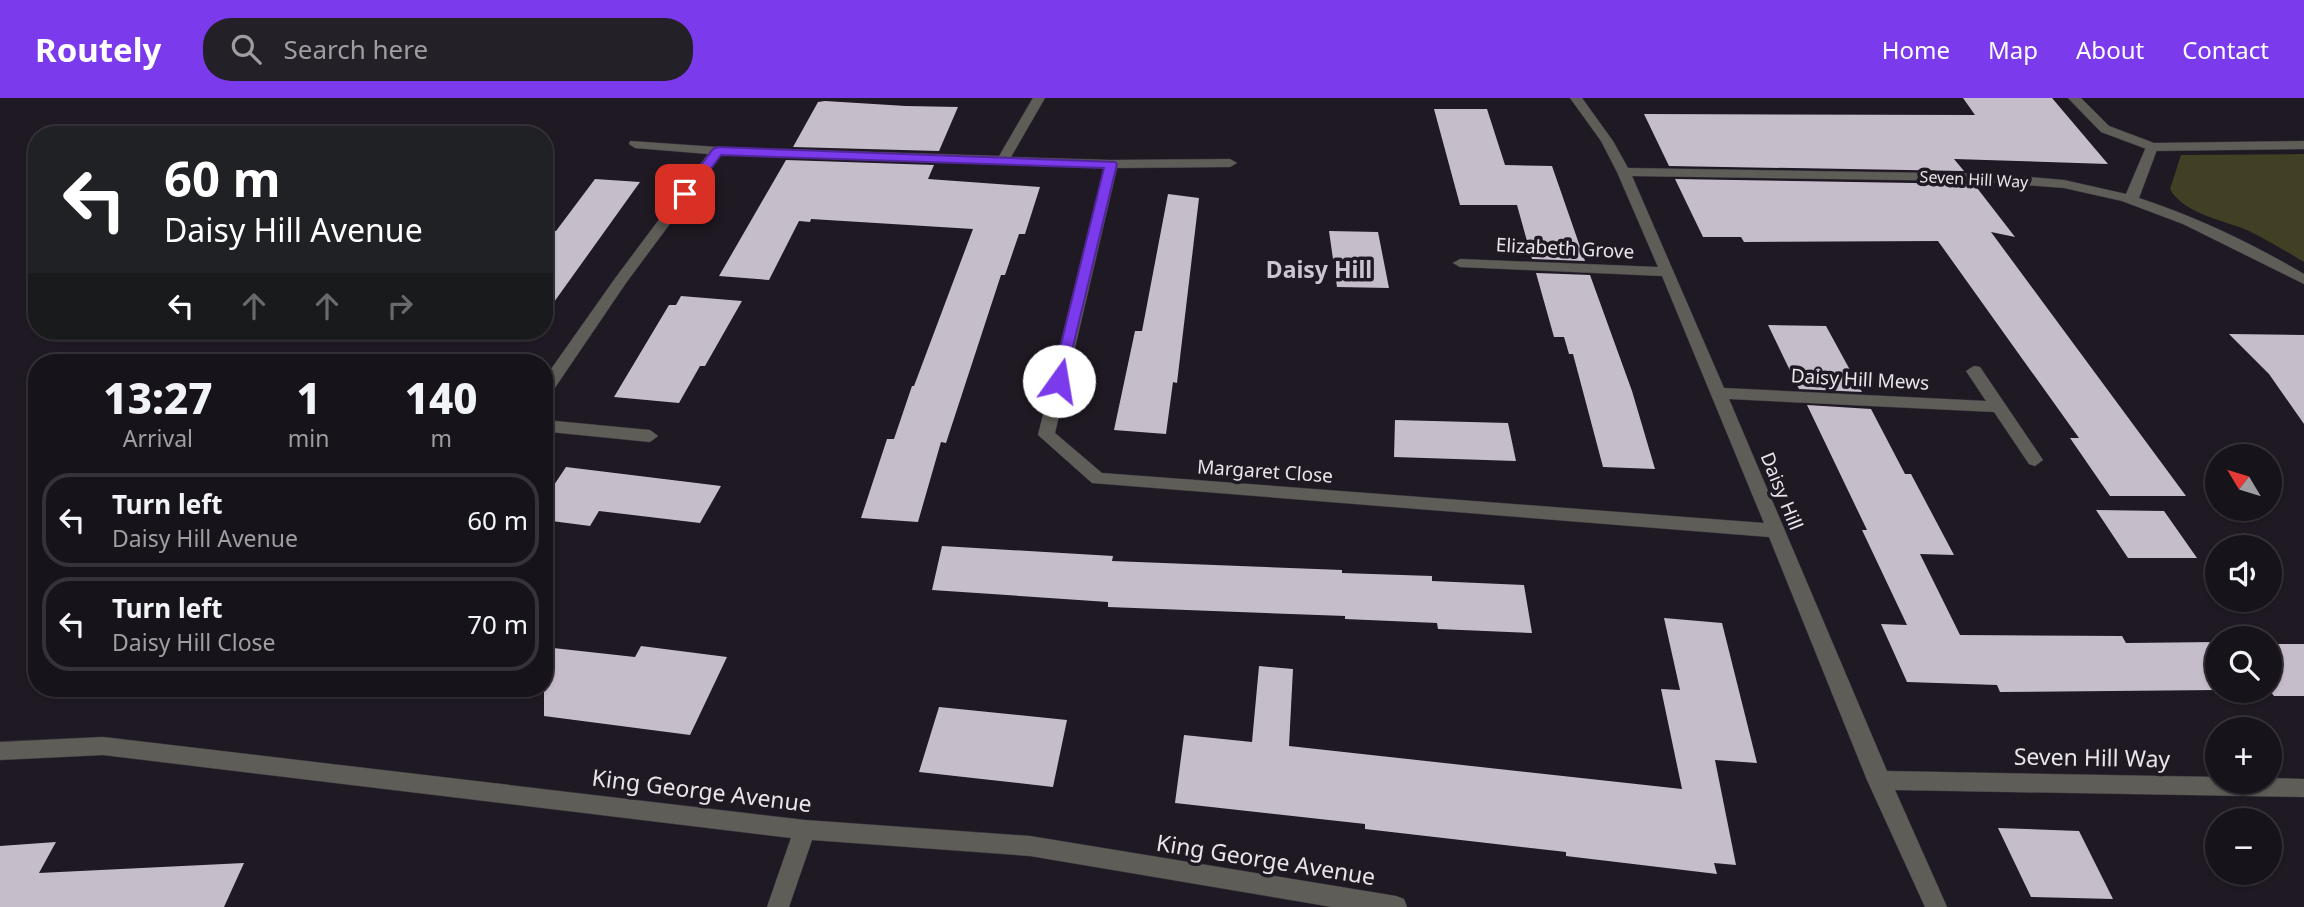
<!DOCTYPE html>
<html lang="en">
<head>
<meta charset="utf-8">
<style>
  :root { --surface:#17131a; --page:#242027; --text:#f1f3f6; --muted:#9e9ea2; --line:#363239; --accent:#7c3aed }
  body { margin:0; font-family:"Noto Sans",sans-serif; background:var(--page); color:var(--text); height:100vh; display:flex; flex-direction:column; font-size:26px; white-space:nowrap }
  * { box-sizing:border-box; margin:0 }
  p { font-size:23px; color:var(--muted) }
  .icon { flex:none; width:38px; height:38px; fill:none; stroke:currentColor; stroke-width:2; stroke-linecap:round; stroke-linejoin:round }
  .map { position:relative; flex:1; overflow:hidden }
  .side { position:absolute; left:28px; top:256px; width:525px; height:343px; display:flex; flex-direction:column; background:var(--surface); border-radius:28px; box-shadow:0 2px 5px #0004,0 0 0 2px var(--line) }
  .side>* { flex:none }
  .banner { position:absolute; left:28px; top:28px; width:525px; height:214px; border-radius:28px; box-shadow:0 2px 5px #0004,0 0 0 2px var(--line); background:#202124; color:#fff; overflow:hidden }
  .needle { width:46px; rotate:308deg }
  .fabs { position:absolute; left:2205px; top:346px; display:grid; gap:14px }
  .fabs a { display:grid; place-items:center; width:77px; height:77px; border-radius:50%; background:var(--surface); box-shadow:0 2px 5px #0004,0 0 0 2px var(--line); font-size:35px }
  .pin { position:absolute; display:grid; place-items:center; width:60px; height:60px; color:#fff; margin:-30px; border-radius:14px; box-shadow:0 4px 10px #0006 }
  .me { position:absolute; width:77px; margin:-38px; rotate:13deg; stroke-linejoin:round; filter:drop-shadow(0 0 5px #0008) }
  .turn { display:flex; align-items:center; gap:24px; height:147px; padding:0 21px; font-size:32px }
  .turn .icon { width:91px; height:91px; stroke-width:2.5 }
  .turn b { display:block; font-size:49px; line-height:60px }
  .lanes { display:flex; align-items:center; height:66px; padding:0 21px; background:#0003; justify-content:center; gap:35px; direction:ltr }
  .lanes .off { opacity:.35 }
  .eta { display:flex; justify-content:space-evenly; align-items:center; height:119px; text-align:center }
  .eta b { font-size:42px; font-weight:800; line-height:49px }
  ul { padding:0; list-style:none }
  li { display:flex; align-items:center; gap:21px; height:94px; margin:0 14px 10px; padding:0 7px; border:4px solid var(--line); border-radius:28px }
  li div { flex:1 }
  li b { display:block; font-size:26px }
  li em { font-style:normal }
  header { display:flex; align-items:center; gap:42px; box-sizing:border-box; height:98px; padding:0 35px; background:var(--accent); color:#fff }
  header strong { font-size:33px }
  nav { display:flex; gap:38px; margin-inline-start:auto; font-size:24px }
  .search { width:490px; height:63px; background:var(--page); display:flex; align-items:center; gap:18px; box-sizing:border-box; padding:0 24px; border-radius:28px; color:var(--muted); font-size:26px }
  .map>svg:first-child { display:block }
  .green { fill:#413f24 }
  .building { fill:#c6bdcb }
  .lines { fill:none; stroke-linecap:round; stroke-linejoin:round }
  .service-casing { stroke:#3b353f; stroke-width:1 }
  .minor-casing { stroke:#3b353f; stroke-width:1 }
  .service { fill:#5e5d57; fill-rule:evenodd }
  .minor { fill:#5e5d57; fill-rule:evenodd }
  .route { fill:#7c3aed; stroke:#51269a; stroke-width:2 }
  .labels { text-anchor:middle; dominant-baseline:central; stroke-width:7; stroke-linejoin:round; paint-order:stroke }
  .far-street-label { font-size:16px; fill:#e8e4eb; stroke:#1f1923 }
  .street-label { font-size:19px; fill:#e8e4eb; stroke:#1f1923 }
  .quarter-label { font-size:23px; font-weight:bold; fill:#cdc4d2; stroke:#1f1923 }
  .near-street-label { font-size:23px; fill:#e8e4eb; stroke:#1f1923 }
</style>
</head>
<body>
<header>
<strong>Routely</strong>
<div class="search"><svg class="icon" aria-label="search" viewBox="0 0 24 24"><circle cx="10" cy="10" r="6"/><path d="M15 15l6 6"/></svg>Search here</div>
<nav><a>Home</a><a>Map</a><a>About</a><a>Contact</a></nav>
</header>
<div class="map">
<svg width="2304" height="809" viewBox="0 0 2304 809">
  <rect width="100%" height="100%" fill="#1f1923"/>
  <path class="green" d="M2304,56v108c-17,-10 -35,-21 -53,-30 -25,-12 -67,-17 -81,-43l11,-34z"/>
  <path class="building" d="M1963,0h89l56,66 -154,-5 10,12 -295,-5 -25,-52 331,1z
    M825,3l81,5 52,1 -19,44 -146,-4 25,-45z
    M1434,11h53l18,56 47,1 33,95 -53,-2 -15,-54h-57z
    M786,62l148,5 -6,14 112,8 -15,47h-6l-14,41h-4l-55,168 -5,-1 -23,80 -57,-4 26,-79h7l18,-53h2l59,-157 -162,-10 -1,3 -11,-1 -30,59 -50,-4z
    M595,81l45,3 -96,134v-85h12z
    M1675,81l299,5 41,53 -24,-5 195,264h-76l-40,-58h9l-141,-197 -194,1 -3,-5h-38z
    M1168,96l31,4 -22,185 -4,-1 -7,52 -52,-4 21,-99h7z
    M1329,133l49,1 11,56 -52,-1z
    M1536,175l54,2 42,116 23,78 -52,-2 -30,-113h-4l-5,-17h-10z
    M681,198l61,5 -37,65h-5l-21,37 -65,-6 55,-92h7z
    M1768,227l58,1 36,66 -63,-3z
    M2229,236l75,1v89l-35,-50z
    M1807,307l64,4 34,65h6l43,81 -34,-1 40,81 162,1 4,7 91,-1v48l-217,2 -3,-7 -90,-3 -26,-58 26,1 -45,-95h5z
    M1395,322l113,3 8,38 -122,-4z
    M566,369l155,19 -21,37 -101,-12 -9,15 -46,-6v-20z
    M2096,412l68,1 33,47h-69z
    M942,448l171,10 -1,5 230,9v3l90,3v5l92,4 8,48 -94,-4 -1,-6 -92,-4v-3l-237,-9v-5l-176,-12z
    M1664,520l58,5 35,140 -42,-3 21,105 -22,-2 3,11 -151,-18v-4l-201,-23v-5l-190,-21 9,-68 68,7 7,-76 34,3 -4,77 393,43 -21,-100 19,1z
    M2270,546h34v52h-30l-4,-5z
    M641,548l86,11 -37,78 -146,-19v-69l91,10z
    M939,609l128,13 -14,67 -134,-15z
    M1998,730l81,3 34,68 -82,-2z
    M56,744l-17,31 205,-10 -20,44h-224v-61z"/>
  <g class="lines">
    <defs>
      <path id="service" d="M2068,0h13l28,28 45,17 150,-2v8l-152,2 -51,-19z"/>
      <path id="minor" d="M1033,0h12l-34,59 100,3 119,-1 7,4 -7,4 -113,1 -62,265 47,40 662,50 -102,-247 -202,-9 -7,-4 7,-4 198,8 -41,-95 -16,-31 -31,-43h12l31,43 15,27 366,6 70,6 62,14 20,-47 1,-3h10l1,3 -19,51c58,19 112,45 165,76v10l-121,-60 -61,-23 -58,-13 -93,-7 -339,-5 92,212 262,13 -20,-30 8,-5 6,1 63,93 -8,6 -6,-2 -35,-52 -265,-13 158,372 330,6v5h53v-4l34,1v18l-409,-7 52,117h-22l-58,-127 -98,-243 -677,-54 -54,-48 66,-267 -383,-13 -95,128 -76,112 -6,1v-17l72,-102 92,-123 -73,-6 -6,-4 1,-3 87,6 282,9z
        M544,315l11,8 95,9 8,6 -8,6 -100,-10 -6,-2z
        M103,639l702,83 225,16 366,60 8,3 3,8h-75l-302,-51 -218,-16 -23,67h-22l24,-69 -688,-83 -103,5v-18z"/>
    </defs>
    <use href="#service" class="service-casing"/>
    <use href="#minor" class="minor-casing"/>
    <use href="#service" class="service"/>
    <use href="#minor" class="minor"/>
  </g>
  <path class="route" d="M717,49l398,15 2,2 -53,220h-10l-2,-3 52,-213 -383,-13 -31,42h-9v-5l32,-43z"/>
  <g class="labels">
    <g class="far-street-label">
      <text transform="translate(1974 81) rotate(3)">Seven Hill Way</text>
    </g>
    <g class="street-label">
      <text transform="translate(1565 150) rotate(3)">Elizabeth Grove</text>
      <text transform="translate(1860 281) rotate(3)">Daisy Hill Mews</text>
      <text transform="translate(1265 373) rotate(4)">Margaret Close</text>
      <text transform="translate(1782 393) rotate(68)">Daisy Hill</text>
    </g>
    <g class="quarter-label">
      <text x="1319" y="171">Daisy Hill</text>
    </g>
    <g class="near-street-label">
      <text transform="translate(2092 659) rotate(1)">Seven Hill Way</text>
      <text transform="translate(702 692) rotate(7)">King George Avenue</text>
      <text transform="translate(1266 761) rotate(9)">King George Avenue</text>
    </g>
  </g>
</svg>
<div class="fabs">
<a><svg class="needle" viewBox="-14 -14 28 28"><path d="M0-13l5 13h-10z" fill="#e53935"/><path d="M0 13l5-13h-10z" fill="#9e9ea2"/></svg></a>
<a><svg class="icon" aria-label="sound" viewBox="0 0 24 24"><path d="M4 9h4l5-4v14l-5-4H4zM17 9q2 3 0 6"/></svg></a>
<a><svg class="icon" aria-label="search" viewBox="0 0 24 24"><circle cx="10" cy="10" r="6"/><path d="M15 15l6 6"/></svg></a>
<a>+</a>
<a>−</a>
</div>
<div class="pin" style="left:685px;top:96px;background:#d93025"><svg class="icon" aria-label="arrive" viewBox="0 0 24 24"><path d="M6 21V4h12l-3 4 3 4H6"/></svg></div>
<svg class="me" style="left:1059px;top:283px" viewBox="-20 -20 40 40"><circle r="19" fill="#fff"/><path d="M0-13L10 11 0 6-10 11z" fill="#7c3aed"/></svg>
<div class="banner">
<div class="turn"><svg class="icon" aria-label="left" viewBox="0 0 24 24"><path d="M17 20v-9H6M10 6l-5 5 5 5"/></svg><div><b>60 m</b>Daisy Hill Avenue</div></div>
<div class="lanes"><svg class="icon" aria-label="left" viewBox="0 0 24 24"><path d="M17 20v-9H6M10 6l-5 5 5 5"/></svg><svg class="icon off" aria-label="ahead" viewBox="0 0 24 24"><path d="M12 20V5M6 11l6-6 6 6"/></svg><svg class="icon off" aria-label="ahead" viewBox="0 0 24 24"><path d="M12 20V5M6 11l6-6 6 6"/></svg><svg class="icon off" aria-label="right" viewBox="0 0 24 24"><path d="M7 20v-9h11M14 6l5 5-5 5"/></svg></div>
</div>
<section class="side">
<div class="eta">
<div><b>13:27</b><p>Arrival</p></div>
<div><b>1</b><p>min</p></div>
<div><b>140</b><p>m</p></div>
</div>
<ul>
<li><svg class="icon" aria-label="left" viewBox="0 0 24 24"><path d="M17 20v-9H6M10 6l-5 5 5 5"/></svg><div><b>Turn left</b><p>Daisy Hill Avenue</p></div><em>60 m</em></li>
<li><svg class="icon" aria-label="left" viewBox="0 0 24 24"><path d="M17 20v-9H6M10 6l-5 5 5 5"/></svg><div><b>Turn left</b><p>Daisy Hill Close</p></div><em>70 m</em></li>
</ul>
</section>
</div>
</body>
</html>
